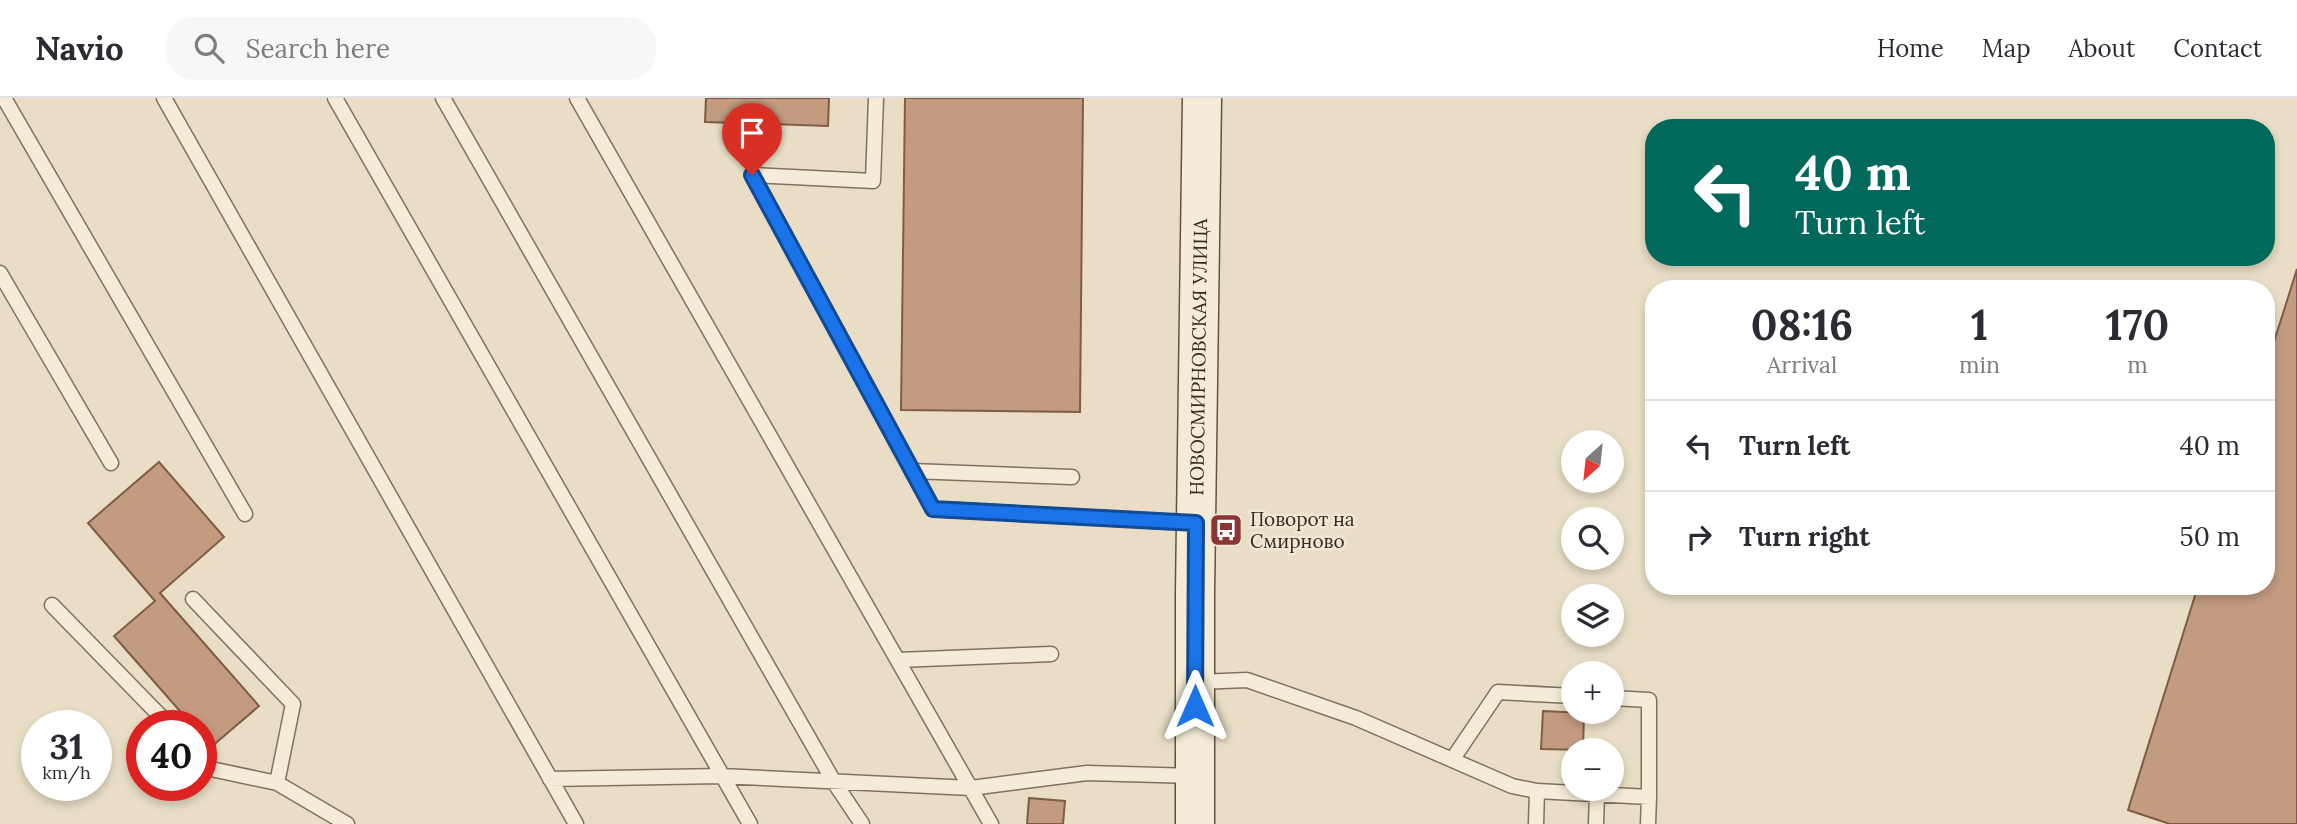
<!DOCTYPE html>
<html lang="en">
<head>
<meta charset="utf-8">
<style>
  :root { --surface:#fff; --page:#f7f7f7; --text:#2b2b33; --muted:#7c7c81; --line:#e1e1e2 }
  body { margin:0; font-family:Lora,serif; background:var(--page); color:var(--text); height:100vh; display:flex; flex-direction:column; font-size:26px; white-space:nowrap }
  * { box-sizing:border-box; margin:0 }
  p { font-size:23px; color:var(--muted) }
  .icon { flex:none; width:38px; height:38px; fill:none; stroke:currentColor; stroke-width:2; stroke-linecap:round; stroke-linejoin:round }
  .map { position:relative; flex:1; overflow:hidden }
  .side { position:absolute; left:1645px; top:182px; width:630px; height:315px; display:flex; flex-direction:column; background:var(--surface); border-radius:28px; box-shadow:0 4px 10px #0003 }
  .side>* { flex:none }
  .hud { position:absolute; left:1645px; top:21px; width:630px; height:147px; border-radius:28px; box-shadow:0 4px 10px #0003; background:#00695c; color:#fff; overflow:hidden }
  .needle { width:46px; rotate:207deg }
  .fabs { position:absolute; left:1561px; top:332px; display:grid; gap:14px }
  .fabs a { display:grid; place-items:center; width:63px; height:63px; border-radius:50%; background:var(--surface); box-shadow:0 4px 10px #0003; font-size:35px }
  .speed { position:absolute; left:21px; top:612px; display:flex; gap:14px; font-size:35px; font-weight:700; text-align:center }
  .speed>* { display:grid; place-content:center; width:91px; height:91px; border-radius:50%; background:var(--surface); box-shadow:0 4px 10px #0003; line-height:1 }
  .speed small { font-size:18px; font-weight:400 }
  .speed .limit { border:10px solid #d22; background:#fff; color:#111 }
  .pin { position:absolute; display:grid; place-items:center; width:60px; height:60px; color:#fff; margin:-72px -30px; border-radius:50% 50% 50% 0; rotate:-45deg; box-shadow:0 0 7px #0007 }
  .pin .icon { rotate:45deg }
  .me { position:absolute; width:77px; margin:-38px; rotate:0deg; stroke-linejoin:round; filter:drop-shadow(0 0 5px #0008) }
  .turn { display:flex; align-items:center; gap:24px; height:147px; padding:0 35px; font-size:32px }
  .turn .icon { width:91px; height:91px; stroke-width:2.5 }
  .turn b { display:block; font-size:49px; line-height:60px }
  .eta { display:flex; justify-content:space-evenly; align-items:center; height:119px; text-align:center }
  .eta b { font-size:42px; font-weight:800; line-height:49px }
  ul { padding:0; list-style:none }
  li { display:flex; align-items:center; gap:21px; height:91px; padding:0 35px; border-top:2px solid var(--line) }
  li div { flex:1 }
  li b { display:block; font-size:26px }
  li em { font-style:normal }
  header { display:flex; align-items:center; gap:42px; box-sizing:border-box; height:98px; padding:0 35px; background:var(--surface); border-bottom:2px solid var(--line) }
  header strong { font-size:33px }
  nav { display:flex; gap:38px; margin-inline-start:auto; font-size:24px }
  .search { width:490px; height:63px; background:var(--page); display:flex; align-items:center; gap:18px; box-sizing:border-box; padding:0 24px; border-radius:28px; color:var(--muted); font-size:26px }
  .map>svg:first-child { display:block }
  .building { fill:#c39b7f; stroke:#7e5c46; stroke-width:2 }
  .lines { fill:none; stroke-linecap:round; stroke-linejoin:round }
  .lane-casing { stroke:#82705d; stroke-width:17 }
  .secondary-casing { stroke:#635240; stroke-width:41 }
  .lane { stroke:#f5ecd7; stroke-width:14 }
  .secondary { stroke:#f5ecd7; stroke-width:38 }
  .route-casing { stroke:#114b97; stroke-width:18 }
  .route { stroke:#1a73e8; stroke-width:12 }
  .labels { text-anchor:middle; dominant-baseline:central; stroke-width:5; stroke-linejoin:round; paint-order:stroke }
  .street-label { font-size:19px; fill:#33291f; stroke:#f1e8d4 }
  .poi-label { font-size:19px; fill:#33291f; stroke:#f1e8d4; text-anchor:start }
</style>
</head>
<body>
<header>
<strong>Navio</strong>
<div class="search"><svg class="icon" aria-label="search" viewBox="0 0 24 24"><circle cx="10" cy="10" r="6"/><path d="M15 15l6 6"/></svg>Search here</div>
<nav><a>Home</a><a>Map</a><a>About</a><a>Contact</a></nav>
</header>
<div class="map">
<svg width="2297" height="726" viewBox="0 0 2297 726">
  <rect width="100%" height="100%" fill="#e9dec5"/>
  <path class="building" d="M706,0h123l-1,28 -123,-4z
    M905,0h178l-3,314 -179,-2z
    M2297,171v555h-127l-42,-14 70,-224h68v-219z
    M159,364l65,75 -64,56 99,113 -48,41 -10,-11v-10h-8l-79,-90 41,-35 -67,-78z
    M1543,613l41,2 -1,37 -42,-1z
    M1029,700l36,3 -2,23h-36z"/>
  <g class="lines">
    <defs>
      <path id="lane" d="M4,0l241,416
        M164,0l412,726
        M335,0l415,726
        M443,0l391,684 28,42
        M577,0l414,726
        M876,0l-3,83 -121,-6 181,334 261,14
        M0,175l111,190
        M912,373l160,6
        M193,501l100,105 -16,79
        M52,507l118,121
        M898,562l153,-6
        M1198,584l49,-2 109,38 156,68 25,5 112,6 -1,27
        M1612,600l37,2v97
        M201,661l10,10 66,14 70,41
        M1452,662l46,-68 75,4
        M550,681l171,-3 250,12 116,-15 108,3
        M1536,726l1,-33
        M1596,726l1,-31"/>
      <g id="secondary">
        <path id="s1" d="M1195,726v-231l7,-495"/>
      </g>
    </defs>
    <use href="#lane" class="lane-casing"/>
    <use href="#secondary" class="secondary-casing"/>
    <use href="#lane" class="lane"/>
    <use href="#secondary" class="secondary"/>
  </g>
  <g class="lines">
    <defs>
      <path id="route" d="M752,77l181,334 263,14 -1,183"/>
    </defs>
    <use href="#route" class="route-casing"/>
    <use href="#route" class="route"/>
  </g>
  <defs>
    <symbol id="bus-square" viewBox="-11 -11 22 22"><rect x="-9" y="-9" width="18" height="18" rx="4" fill="#8a3435" stroke="#f1e8d4"/><path d="M-5-6H5V4H4V6H2V4H-2V6H-4V4H-5ZM-3.5-4V0h7V-4ZM-3.5 1.2v1.5H-2V1.2ZM2 1.2v1.5H3.5V1.2Z" fill="#fff"/></symbol>
  </defs>
  <g fill-rule="evenodd">
    <use href="#bus-square" x="1207" y="413" width="38" height="38"/>
  </g>
  <g class="labels">
    <g class="street-label">
      <text stroke="none"><textPath href="#s1" startOffset="467">НОВОСМИРНОВСКАЯ УЛИЦА</textPath></text>
    </g>
    <g class="poi-label">
      <text x="1250" y="421">Поворот на<tspan x="1250" dy="22">Смирново</tspan></text>
    </g>
  </g>
</svg>
<div class="fabs">
<a><svg class="needle" viewBox="-14 -14 28 28"><path d="M0-13l5 13h-10z" fill="#e53935"/><path d="M0 13l5-13h-10z" fill="#7c7c81"/></svg></a>
<a><svg class="icon" aria-label="search" viewBox="0 0 24 24"><circle cx="10" cy="10" r="6"/><path d="M15 15l6 6"/></svg></a>
<a><svg class="icon" aria-label="layers" viewBox="0 0 24 24"><path d="M12 4l9 5-9 5-9-5zM3 14l9 5 9-5"/></svg></a>
<a>+</a>
<a>−</a>
</div>
<div class="speed"><div>31<small>km/h</small></div><div class="limit">40</div></div>
<div class="pin" style="left:752px;top:77px;background:#d93025"><svg class="icon" aria-label="arrive" viewBox="0 0 24 24"><path d="M6 21V4h12l-3 4 3 4H6"/></svg></div>
<svg class="me" style="left:1195px;top:608px" viewBox="-20 -20 40 40"><path d="M0-17L14 15 0 8-14 15z" fill="#1a73e8" stroke="#fff" stroke-width="4"/></svg>
<div class="hud">
<div class="turn"><svg class="icon" aria-label="left" viewBox="0 0 24 24"><path d="M17 20v-9H6M10 6l-5 5 5 5"/></svg><div><b>40 m</b>Turn left</div></div>
</div>
<section class="side">
<div class="eta">
<div><b>08:16</b><p>Arrival</p></div>
<div><b>1</b><p>min</p></div>
<div><b>170</b><p>m</p></div>
</div>
<ul>
<li><svg class="icon" aria-label="left" viewBox="0 0 24 24"><path d="M17 20v-9H6M10 6l-5 5 5 5"/></svg><div><b>Turn left</b></div><em>40 m</em></li>
<li><svg class="icon" aria-label="right" viewBox="0 0 24 24"><path d="M7 20v-9h11M14 6l5 5-5 5"/></svg><div><b>Turn right</b></div><em>50 m</em></li>
</ul>
</section>
</div>
</body>
</html>
